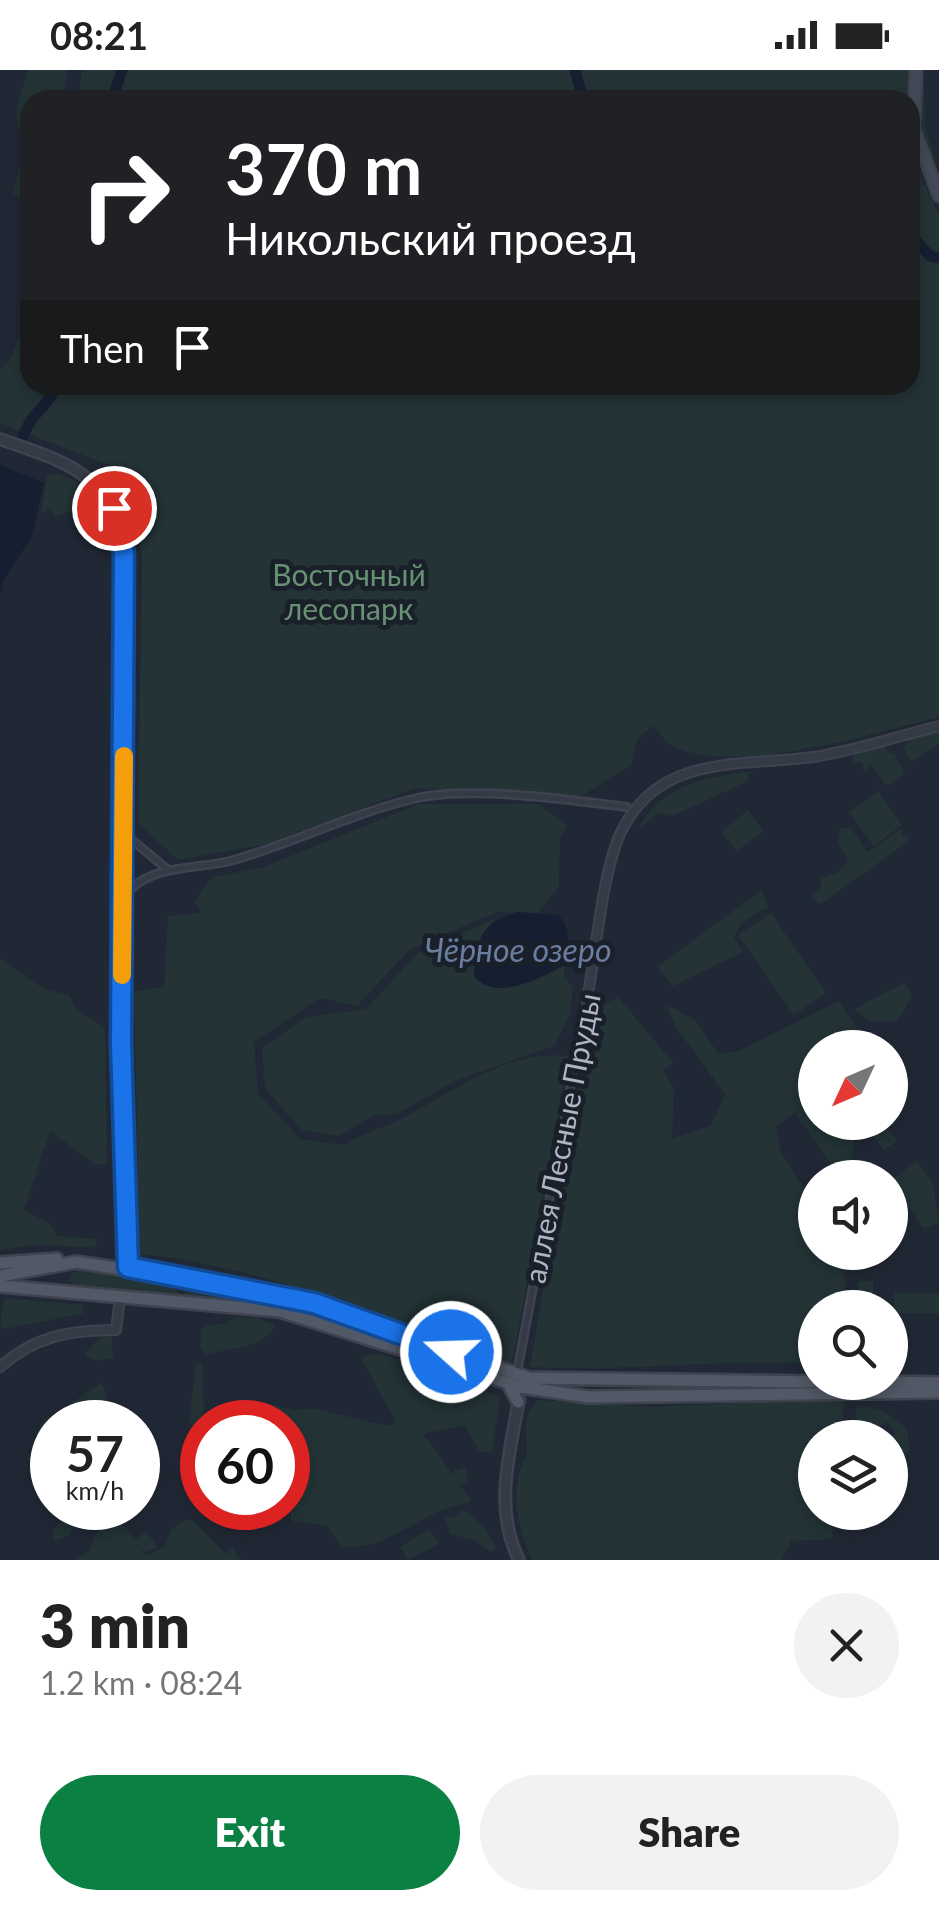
<!DOCTYPE html>
<html lang="en">
<head>
<meta charset="utf-8">
<style>
  :root { --surface:#fff; --page:#f2f2f2; --text:#222; --muted:#767676; --accent:#0b8043 }
  body { margin:0; font-family:Lato,sans-serif; background:var(--page); color:var(--text); height:100vh; display:flex; flex-direction:column; font-size:38px; white-space:nowrap }
  * { box-sizing:border-box; margin:0 }
  p { font-size:32px; color:var(--muted) }
  .icon { flex:none; width:55px; height:55px; fill:none; stroke:currentColor; stroke-width:2; stroke-linecap:round; stroke-linejoin:round }
  .map { position:relative; height:1490px; overflow:hidden }
  .panel { display:flex; flex-direction:column; background:var(--surface); flex:1 }
  .panel>* { flex:none }
  .top-card { position:absolute; left:20px; top:20px; width:900px; height:305px; border-radius:30px; box-shadow:0 5px 15px #0003; background:#202124; color:#fff; overflow:hidden }
  .needle { width:65px; rotate:226deg }
  .tools { position:absolute; left:798px; top:960px; display:grid; gap:20px }
  .tools a { display:grid; place-items:center; width:110px; height:110px; border-radius:50%; background:var(--surface); box-shadow:0 5px 15px #0003; font-size:50px }
  .speed { position:absolute; left:30px; top:1330px; display:flex; gap:20px; font-size:50px; font-weight:700; text-align:center }
  .speed>* { display:grid; place-content:center; width:130px; height:130px; border-radius:50%; background:var(--surface); box-shadow:0 5px 15px #0003; line-height:1 }
  .speed small { font-size:25px; font-weight:400 }
  .speed .limit { border:15px solid #d22; background:#fff; color:#111 }
  .pin { position:absolute; display:grid; place-items:center; width:85px; height:85px; color:#fff; margin:-42px; border:5px solid #fff; border-radius:50%; box-shadow:0 2px 10px #0007 }
  .me { position:absolute; width:110px; margin:-55px; rotate:290deg; stroke-linejoin:round; filter:drop-shadow(0 0 8px #0008) }
  .turn { display:flex; align-items:center; gap:35px; height:210px; padding:0 40px; font-size:45px }
  .turn .icon { width:130px; height:130px; stroke-width:2.5 }
  .turn b { display:block; font-size:70px; line-height:85px }
  .then { display:flex; align-items:center; height:95px; padding:0 40px; background:#0003; gap:20px; font-size:38px }
  .round { display:grid; place-items:center; flex:none; width:105px; height:105px; border-radius:52px; background:var(--page) }
  .summary { display:flex; align-items:center; justify-content:space-between; height:170px; padding:0 40px }
  h1 { font-size:60px; font-weight:800; line-height:75px }
  .primary-button { display:flex; gap:20px; margin-top:auto; padding:20px 40px }
  .primary-button a { flex:1; height:115px; border-radius:60px; background:var(--accent); color:#fff; font-size:40px; font-weight:800; line-height:115px; text-align:center }
  .primary-button a+a { background:var(--page); color:var(--text) }
  .status { display:flex; justify-content:space-between; align-items:center; height:70px; padding:0 50px; background:var(--surface); direction:ltr }
  .status svg { height:28px; fill:currentColor }
  .map>svg:first-child { display:block }
  .green { fill:#233336 }
  .water { fill:#161f31 }
  .lines { fill:none; stroke-linecap:round; stroke-linejoin:round }
  .river { stroke:#161f31; stroke-width:11 }
  .pedestrian-casing { stroke:#3e434f; stroke-width:10 }
  .minor-casing { stroke:#3e434f; stroke-width:12 }
  .tertiary-casing { stroke:#3e434f; stroke-width:14 }
  .secondary-casing { stroke:#3e434f; stroke-width:15 }
  .primary-casing { stroke:#3e434f; stroke-width:16 }
  .pedestrian { stroke:#343a46; stroke-width:5 }
  .minor { stroke:#343a46; stroke-width:8 }
  .tertiary { stroke:#343a46; stroke-width:9 }
  .secondary { stroke:#434958; stroke-width:10 }
  .primary { stroke:#525966; stroke-width:11 }
  .route-casing { stroke:#114b97; stroke-width:25 }
  .route { stroke:#1a73e8; stroke-width:18 }
  .slow { stroke:#f59e0b; stroke-width:18 }
  .labels { text-anchor:middle; dominant-baseline:central; stroke-width:10; stroke-linejoin:round; paint-order:stroke }
  .park-label { font-size:30px; fill:#689174; stroke:#1a202a }
  .street-label { font-size:30px; fill:#aeb5c3; stroke:#1a202a }
  .water-label { font-size:32px; font-style:italic; fill:#697da0; stroke:#1a202a }
</style>
</head>
<body>
<div class="status"><b>08:21</b><svg viewBox="0 0 49 12"><path d="M0 12V9h3v3zM5 12V6h3v6zM10 12V3h3v9zM15 12V0h3v12zM26 1h20v11H26zM47 4h2v5h-2z"/></svg></div>
<div class="map">
<svg width="939" height="1490" viewBox="0 0 939 1490">
  <rect width="100%" height="100%" fill="#212835"/>
  <path class="green" d="M28,0h39l-4,30h-33v42c-26,-15 -8,-49 -2,-72z
    M82,0h829l-1,45v-15h-832z
    M923,0l3,60 13,42 -17,-43z
    M910,67l3,22 26,56v502c-65,16 -202,59 -264,30 -9,-4 -16,-14 -22,-21l-16,13 -6,26 -54,34 -162,-11 -149,56 -88,16 -40,-37 4,-268 -18,-84 -124,-48v-54l11,-11 19,-51v78h880z
    M25,80h5v54l-18,-10z
    M58,403l19,9 27,32 -5,4 -28,-7 -17,6 -2,-9 -11,5 6,-37z
    M939,661v13l-28,18 -8,-14 9,-10z
    M883,675l5,8h6l11,21 -19,12 -14,-21 -8,6 -2,-9 -8,1 -2,-7z
    M749,702l-1,9 -76,35 -14,-3 -21,18c23,-45 66,-54 112,-59z
    M878,721l24,34 -28,21 -25,-34z
    M419,734h119l29,20 -7,15 -1,47 -21,27 -41,-1 -87,37 -53,57 -37,-8 -66,44 4,52 42,45 45,6c22,-15 35,-15 56,-26 53,-27 106,-70 168,-63l-57,308c-122,-43 -242,-97 -372,-110l-6,-262 30,-5 4,-71 35,-3 -9,-11 18,-25 49,-9z
    M748,740l15,21 -26,20 -16,-19z
    M850,757l18,25 34,-24v7l7,1v5l-88,63 -10,-6 9,-10 1,-10 17,-6 11,-11 -11,-18 2,-14z
    M762,820l6,17 -27,16 -7,14 9,15 -70,34 -16,-19z
    M771,843l55,80 -32,22 -56,-80z
    M494,849l-11,17 54,43 28,-14 -1,12 9,10 -3,28 -16,31 -97,34 -60,34 -25,2 -33,20 -37,-6 -37,-42 -3,-40 44,-31 60,-8 52,-56z
    M0,889l44,30 24,6 9,14 28,20 2,135 -11,1 -46,-34 -26,79 26,14 7,12 41,3 -4,8 -60,-2 -34,5z
    M905,913l7,13 -15,25 -26,1 -17,-13z
    M618,927l55,66 -10,7 11,18 -2,51 39,-13 14,-32 -50,-68 -8,-21 28,15 23,33 19,-1 102,-51 18,28 3,18 -45,1v74l41,1 -4,38 -18,8 -39,-56 -19,13 5,27 27,41 7,-3v61l27,1 5,54 -32,1v55c-95,-4 -189,9 -285,4l61,-356z
    M863,1053h19l16,18 -14,9z
    M917,1091l16,23 6,39 -16,5 -16,-23 -17,8v-32z
    M81,1197l91,13 6,14 -98,-4 -9,-8v-7z
    M186,1211l51,11 22,10 -75,-2z
    M858,1211h15l1,26h-15z
    M894,1223l45,1v20l-45,-1z
    M4,1228l79,7 1,8 -79,16 -5,-3z
    M271,1230l202,67 -204,-63z
    M235,1247l22,1 18,7c-10,24 -48,23 -69,30l-6,-7 1,-17 5,-6 19,-1z
    M112,1265l1,23 -16,3 -13,-6 18,-19z
    M369,1284l16,1 115,41 -8,57 -13,-2 -14,-26 -42,9 31,42 1,-5 12,-4v16l-8,1 13,17c-15,5 -33,9 -47,17 -29,16 -48,30 -83,29l-16,-22 -35,-4 -3,-99h-28l-13,-22 51,10 18,-1 72,17 8,-4 -35,-64z
    M196,1293l6,2 2,45 -8,21 -7,-10z
    M102,1313l14,39h-64v26l-11,3 1,-16 -6,-1 7,-13z
    M652,1316h187v2l-89,6 -102,-2z
    M844,1328l-1,27 -15,-1 1,13 -23,5 1,65 23,6 3,26 -42,2 -9,19h-250c-12,-27 -20,-55 -13,-86 1,-7 7,-15 8,-23 0,-21 -6,-33 11,-51l114,7z
    M863,1336l19,4 25,19 3,21 -8,10 -12,4v-24l5,-7 -8,-11 -29,15 -3,-29z
    M52,1438h21l6,12 -10,16 -15,5 -2,-10 8,-8z
    M463,1439l21,17 13,23 -6,3 -17,-12 -24,-6 -5,-16 12,-1z
    M187,1449l6,1 33,34 6,-6 9,12h-165l15,-10 2,-13 16,-17 12,3 15,17 10,-9 12,17 -14,4 -8,-11 7,12 6,2 16,-8 6,-17z
    M429,1459l10,15 -31,16 -8,-13z"/>
  <path class="water" d="M0,395l44,18 -12,53 -28,44 -4,17z
    M518,842l40,3c14,13 11,32 7,50 -25,13 -67,37 -91,12 2,-37 6,-54 44,-65z"/>
  <g class="lines">
    <path class="river" d="M575,0l8,30
      M112,30l10,-30
      M592,30h7
      M910,174l6,-3 14,15 9,2
      M910,178v17
      M24,365c6,-22 27,-30 32,-50"/>
    <defs>
      <path id="pedestrian" d="M132,770l35,29
        M130,820c23,-25 68,-21 100,-29 62,-17 120,-47 183,-62 57,-14 155,1 214,8
        M521,1305l-3,-8 69,-368"/>
      <path id="minor" d="M587,929c9,-46 15,-124 33,-165 38,-81 118,-67 193,-77 42,-6 85,-21 126,-31
        M0,1297c35,-31 70,-37 116,-37l4,-33"/>
      <path id="tertiary" d="M0,369c70,25 110,33 125,115l-4,489 7,224
        M519,1329c-9,55 -26,108 0,161"/>
      <path id="secondary" d="M916,0l-2,59 25,67"/>
      <path id="primary" d="M0,1193l57,-4
        M0,1206l76,-14 189,29 50,12 214,75 286,4
        M0,1216l280,25 241,76 67,10 351,-5
        M890,1312l49,1
        M508,1313l10,19"/>
    </defs>
    <use href="#pedestrian" class="pedestrian-casing"/>
    <use href="#minor" class="minor-casing"/>
    <use href="#tertiary" class="tertiary-casing"/>
    <use href="#secondary" class="secondary-casing"/>
    <use href="#primary" class="primary-casing"/>
    <use href="#pedestrian" class="pedestrian"/>
    <use href="#minor" class="minor"/>
    <use href="#tertiary" class="tertiary"/>
    <use href="#secondary" class="secondary"/>
    <use href="#primary" class="primary"/>
  </g>
  <g class="lines">
    <defs>
      <path id="route" d="M114,438l10,46 -3,489 7,224 186,36 137,49"/>
    </defs>
    <use href="#route" class="route-casing"/>
    <use href="#route" class="route"/>
    <path class="slow" d="M122,905l2,-219"/>
  </g>
  <g class="labels">
    <g class="park-label">
      <text x="349" y="504">Восточный<tspan x="349" dy="34">лесопарк</tspan></text>
    </g>
    <g class="street-label">
      <text transform="translate(561 1068) rotate(-79)">аллея Лесные Пруды</text>
    </g>
    <g class="water-label">
      <text x="518" y="879">Чёрное озеро</text>
    </g>
  </g>
</svg>
<div class="tools">
<a><svg class="needle" viewBox="-14 -14 28 28"><path d="M0-13l5 13h-10z" fill="#e53935"/><path d="M0 13l5-13h-10z" fill="#767676"/></svg></a>
<a><svg class="icon" aria-label="sound" viewBox="0 0 24 24"><path d="M4 9h4l5-4v14l-5-4H4zM17 9q2 3 0 6"/></svg></a>
<a><svg class="icon" aria-label="search" viewBox="0 0 24 24"><circle cx="10" cy="10" r="6"/><path d="M15 15l6 6"/></svg></a>
<a><svg class="icon" aria-label="layers" viewBox="0 0 24 24"><path d="M12 4l9 5-9 5-9-5zM3 14l9 5 9-5"/></svg></a>
</div>
<div class="speed"><div>57<small>km/h</small></div><div class="limit">60</div></div>
<div class="pin" style="left:114px;top:438px;background:#d93025"><svg class="icon" aria-label="arrive" viewBox="0 0 24 24"><path d="M6 21V4h12l-3 4 3 4H6"/></svg></div>
<svg class="me" style="left:451px;top:1282px" viewBox="-20 -20 40 40"><circle r="17" fill="#1a73e8" stroke="#fff" stroke-width="3"/><path d="M0-11L8 9 0 5-8 9z" fill="#fff"/></svg>
<div class="top-card">
<div class="turn"><svg class="icon" aria-label="right" viewBox="0 0 24 24"><path d="M7 20v-9h11M14 6l5 5-5 5"/></svg><div><b>370 m</b>Никольский проезд</div></div>
<div class="then">Then<svg class="icon" aria-label="arrive" viewBox="0 0 24 24"><path d="M6 21V4h12l-3 4 3 4H6"/></svg></div>
</div>
</div>
<section class="panel">
<div class="summary"><div><h1>3 min</h1><p>1.2 km · 08:24</p></div><a class="round"><svg class="icon" aria-label="close" viewBox="0 0 24 24"><path d="M6 6l12 12M18 6L6 18"/></svg></a></div>
<div class="primary-button"><a>Exit</a><a>Share</a></div>
</section>
</body>
</html>
